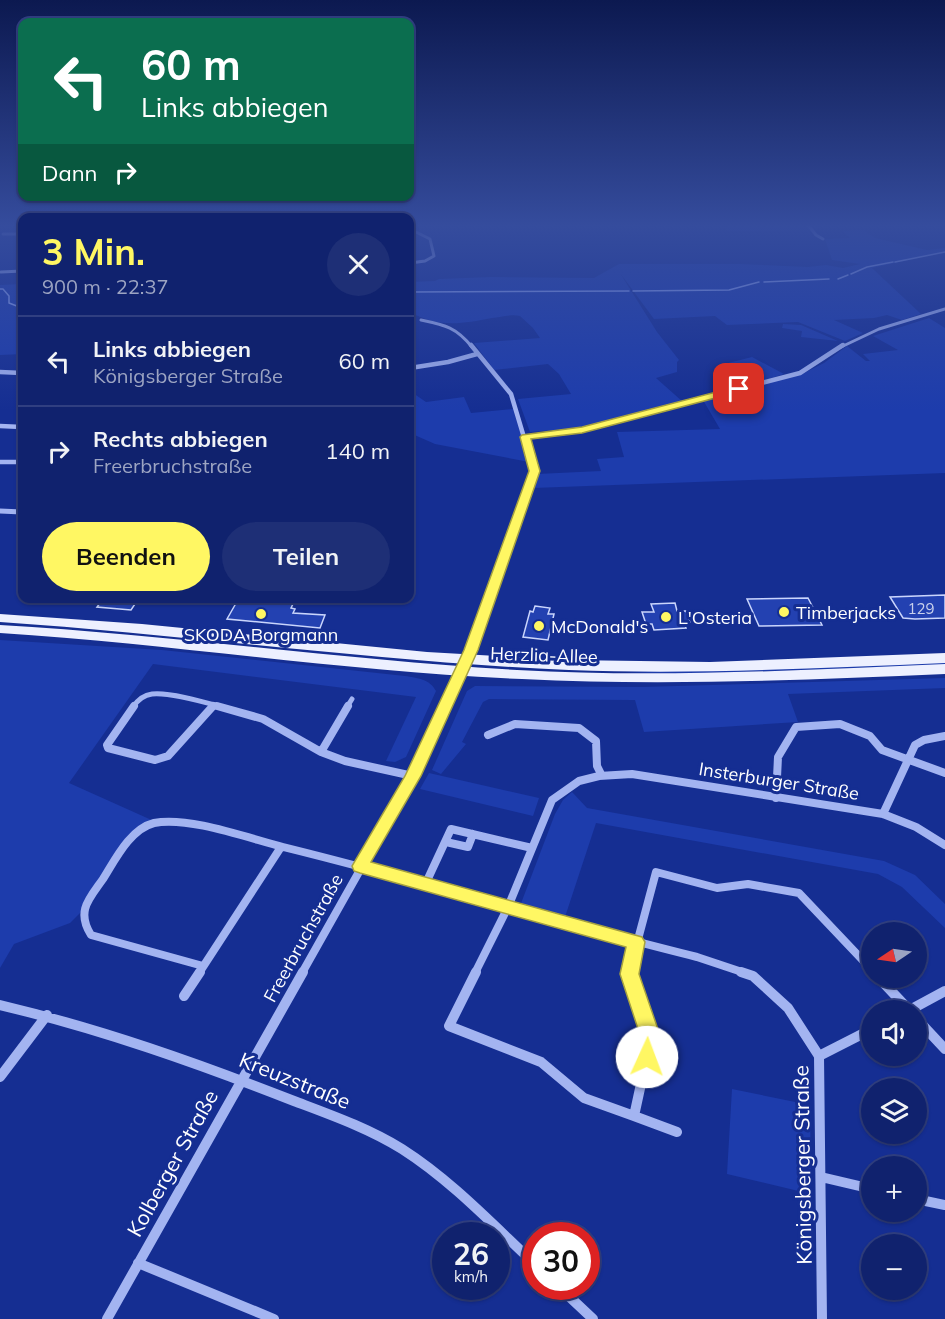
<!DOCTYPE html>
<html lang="de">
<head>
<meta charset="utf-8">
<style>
  :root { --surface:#10226e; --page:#1e2f76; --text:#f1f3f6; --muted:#9ca4c2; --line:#303f81; --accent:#fff763 }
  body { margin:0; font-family:Mulish,sans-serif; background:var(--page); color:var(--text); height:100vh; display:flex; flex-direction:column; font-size:22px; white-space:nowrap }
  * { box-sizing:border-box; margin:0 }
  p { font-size:20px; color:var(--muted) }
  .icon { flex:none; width:33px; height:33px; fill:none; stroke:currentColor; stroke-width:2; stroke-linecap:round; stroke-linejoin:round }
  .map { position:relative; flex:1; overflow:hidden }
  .drawer { position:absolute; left:18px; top:213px; width:396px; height:390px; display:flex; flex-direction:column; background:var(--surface); border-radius:12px; box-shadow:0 2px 4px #0004,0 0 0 2px var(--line) }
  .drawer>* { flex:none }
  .hud { position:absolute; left:18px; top:18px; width:396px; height:183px; border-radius:12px; box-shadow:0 2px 4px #0004,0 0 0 2px var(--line); background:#0b6e4f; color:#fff; overflow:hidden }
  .needle { width:39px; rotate:257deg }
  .buttons { position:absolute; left:861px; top:922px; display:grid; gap:12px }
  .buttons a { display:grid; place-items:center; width:66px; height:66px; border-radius:50%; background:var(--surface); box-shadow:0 2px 4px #0004,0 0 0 2px var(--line); font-size:30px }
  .speed { position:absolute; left:432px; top:1222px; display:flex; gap:12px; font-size:30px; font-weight:700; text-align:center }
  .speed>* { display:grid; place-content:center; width:78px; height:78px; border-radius:50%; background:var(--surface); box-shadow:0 2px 4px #0004,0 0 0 2px var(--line); line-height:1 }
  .speed small { font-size:15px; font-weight:400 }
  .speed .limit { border:9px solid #d22; background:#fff; color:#111 }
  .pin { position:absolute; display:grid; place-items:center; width:51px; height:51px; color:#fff; margin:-26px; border-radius:12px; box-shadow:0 3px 9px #0006 }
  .me { position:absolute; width:66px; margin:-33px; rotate:2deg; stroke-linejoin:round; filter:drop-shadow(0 0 4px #0008) }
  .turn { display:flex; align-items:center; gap:21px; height:126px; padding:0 24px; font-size:27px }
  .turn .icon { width:78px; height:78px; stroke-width:2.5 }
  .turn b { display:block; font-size:42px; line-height:51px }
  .then { display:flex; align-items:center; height:57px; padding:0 24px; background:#0003; gap:12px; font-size:22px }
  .round { display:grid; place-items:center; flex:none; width:63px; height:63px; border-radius:32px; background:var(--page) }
  .head { display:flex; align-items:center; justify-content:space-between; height:102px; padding:0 24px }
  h1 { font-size:36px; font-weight:700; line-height:45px; color:var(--accent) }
  .cta { display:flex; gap:12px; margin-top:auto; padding:12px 24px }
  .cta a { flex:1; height:69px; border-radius:36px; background:var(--accent); color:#111; font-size:24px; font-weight:700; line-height:69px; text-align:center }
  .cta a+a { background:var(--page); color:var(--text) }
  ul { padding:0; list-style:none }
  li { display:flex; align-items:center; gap:18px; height:90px; padding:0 24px; border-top:2px solid var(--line) }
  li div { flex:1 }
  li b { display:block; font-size:22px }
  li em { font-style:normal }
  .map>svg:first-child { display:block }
  .green { fill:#1d3cac }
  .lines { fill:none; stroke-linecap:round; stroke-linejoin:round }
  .stream { stroke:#95abf4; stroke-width:1.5 }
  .building { fill:#2341b1; stroke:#cad5fc; stroke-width:1.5 }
  .street-far4 { stroke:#a3b4f1; stroke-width:3 }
  .street-far3 { stroke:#a3b4f1; stroke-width:4.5 }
  .street-far2 { stroke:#a3b4f1; stroke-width:5 }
  .street-far1 { stroke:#a3b4f1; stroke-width:8 }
  .street { stroke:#a3b4f1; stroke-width:10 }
  .primary { fill:#edf0ff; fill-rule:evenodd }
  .route { fill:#fff763; stroke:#a6a140; stroke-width:1.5 }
  .poi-dot { fill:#fff763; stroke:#152e92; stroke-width:2 }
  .labels { text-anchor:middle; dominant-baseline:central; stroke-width:6; stroke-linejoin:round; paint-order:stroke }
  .number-label { font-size:15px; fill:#c8d0ec }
  .poi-label { font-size:18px; fill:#fff; stroke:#152e92; text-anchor:start }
  .street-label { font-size:18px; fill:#fff; stroke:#152e92 }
  .near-street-label { font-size:21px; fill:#fff; stroke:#152e92 }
</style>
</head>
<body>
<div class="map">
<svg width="945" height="1319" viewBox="0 0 945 1319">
  <rect width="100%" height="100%" fill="#152e92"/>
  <path class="green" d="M725,226h82l3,4 -83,1z
    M864,230l11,8 52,12 18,-2v4l-73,16 49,46 -19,6 -15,-5 -13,3 -40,2 29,13 -18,8 -47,-19 -71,3 -12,-9 -61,3 -34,-46 37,59 22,28 -2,2v10l-21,6 27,24 -103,26 -50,4 -12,-33 53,-5 -12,-20 -11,-10 -54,6 -20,-27 66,-5 -7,-10 -13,-12c-9,-2 -19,1 -28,2 -31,6 -53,10 -82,-6v-30l25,-1 4,-2 52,-2 103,1 25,-14h121l68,3 18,-2 17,3 17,-4 -28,-4 -7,-21 25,-1 -8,-7z
    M22,284v70l-22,1v-70z
    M929,318l16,10v145l-412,15 4,-14 64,-3 -4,-12 27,-2 -7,-25 103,-3 -17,-29 99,-26 22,-11 23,-17 19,15h4l-7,-7 35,-4 -25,-14z
    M783,324l18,1 37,16 -37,-4 1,-6 -20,-3z
    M752,357l32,17 -28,9 -32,-19z
    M410,391l16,11 38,-5 7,16 42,-4 16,53 -94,-18 -25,-11z
    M0,640l162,10 243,26c12,2 25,3 31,15l-30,66 -11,5 -9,-1 30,-64 -263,-33 -84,119 87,39 -17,8 -56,80 -13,13 -56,21 -14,24z
    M945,661v4l-268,9 -53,-2z
    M945,678v10l-157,6 10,28 -154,10 -9,-32 -146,-1 -6,3 -21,40 4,2 -25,30 -9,-4 35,-79 8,-5 168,1z
    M429,773l110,25 -6,18 -113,-27z
    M572,792l15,16 297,53 31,14 30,29v24l-43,-41 -24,-13 -282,-51 -31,94 -45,-11 35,-92 8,-14z
    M732,1089l78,16 1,89 -84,-20z"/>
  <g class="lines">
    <path class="stream" d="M895,262l50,-10
      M851,274l16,-7 26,-5
      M838,279l10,-4
      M764,282l65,-3
      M0,289h3l6,7v7l13,5
      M633,291l96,-1 30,-8
      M410,292l219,-1"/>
  </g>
  <path class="building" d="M945,595v23l-30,1 -12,-1 -13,-21z
    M104,598h35l-8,12 -34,-3z
    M239,598l27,3 1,-3h29l-5,10 4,1 -2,4 32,2 -5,13 -93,-9z
    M808,598l14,27 -63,1 -12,-27z
    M675,603l2,8h9l4,11 -6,1 2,5 -32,2 -2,-6h-6l-4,-12h12l-3,-8z
    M535,606l15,2 -2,6h6l-6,26 -25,-3 7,-26 3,1z"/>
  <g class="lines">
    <path class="street-far4" d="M809,226l7,9 7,4
      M410,229l20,10 4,17 -9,5 -15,2
      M3,234h19
      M1,272l21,-1
      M421,320c24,5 35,7 51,27
      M841,347l38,-18 66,-20"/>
    <path class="street-far3" d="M471,345l40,49 23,77 -9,32
      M410,368l38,-6 29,-8
      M0,372l22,1
      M0,426l22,1
      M525,437l57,-7 218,-57 43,-28
      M0,462h22"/>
    <path class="street-far2" d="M0,511l22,1
      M133,707c4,-6 11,-12 19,-13 18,-2 52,8 70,13
      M347,707l5,-8
      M445,707l26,-57 34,-99 20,-49"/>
    <path class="street-far1" d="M134,706l-27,39 1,3 47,12 13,-4 45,-50
      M217,706l46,13 58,33 24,9 68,15
      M488,735l27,-11 64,4 17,13 1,25 4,8
      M321,752l27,-46
      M776,798l2,-41 18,-30 44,-3 30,12 12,14 63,23
      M883,814l32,-69 9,-5 21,-4
      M446,842l22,5 5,-13
      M425,885l26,-56 81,19
      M203,966l-112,-31c-15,-24 -2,-36 12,-56 12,-19 27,-50 51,-56 34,-7 94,15 129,24 139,34 275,76 414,110l48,16
      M199,973l82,-126
      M302,973l111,-197 32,-70
      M475,973l33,-66 44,-107 27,-19 20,-5 33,-2 251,40 33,13 29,18
      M629,973l27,-101 61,16 31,-4 51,9 73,77"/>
    <path class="street" d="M476,972l-27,54 92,36 43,36 50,18 17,-78 -21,-66
      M741,972l12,4 35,32 31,48 3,263
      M879,978l31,33
      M184,996l16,-24
      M0,1005c101,24 197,58 294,96 37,14 74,27 108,48 50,32 91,76 134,116
      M908,1011l37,-20
      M916,1018l29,31
      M819,1056l53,-27
      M0,1077l47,-62
      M634,1116l43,16
      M821,1177l51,12
      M916,1199l29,6
      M138,1263l136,56
      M559,1287l34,32
      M107,1319l196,-347"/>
    <path class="primary" d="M0,614l142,10 285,28 142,8 141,2 235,-9v10c-125,5 -251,12 -376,7 -190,-8 -379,-35 -569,-48z
      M0,625c173,10 344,35 517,45 142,8 286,0 428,-6v10c-141,6 -282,12 -423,5 -175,-7 -348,-35 -522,-46z"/>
  </g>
  <linearGradient id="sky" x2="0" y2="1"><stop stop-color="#0c1950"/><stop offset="0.55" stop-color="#354c9d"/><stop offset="1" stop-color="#354c9d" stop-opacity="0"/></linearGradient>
  <rect width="945" height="410" fill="url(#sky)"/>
  <path class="route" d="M739,386l4,3 -1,2 -160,42 -51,6 9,32 -62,179 -57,126 -50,86 271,75 3,5 -6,32 22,64 -7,26 -7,2 -7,-2 -3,-7 4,-19 -21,-64 6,-27 -266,-74 -6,-2 -2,-5 53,-90 59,-126 65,-179 -9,-34 2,-2 60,-8z"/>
  <g class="poi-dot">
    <circle cx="784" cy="612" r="6"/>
    <circle cx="261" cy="614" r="6"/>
    <circle cx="666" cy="617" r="6"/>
    <circle cx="539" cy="626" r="6"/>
  </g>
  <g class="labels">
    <g class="number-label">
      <text x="921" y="608">129</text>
    </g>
    <g class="poi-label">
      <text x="796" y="612">Timberjacks</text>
      <text x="678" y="617">L'Osteria</text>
      <text x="551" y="626">McDonald's</text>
      <text x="261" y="634" text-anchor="middle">SKODA Borgmann</text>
    </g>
    <g class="street-label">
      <text transform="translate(544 655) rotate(2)">Herzlia-Allee</text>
      <text transform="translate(779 781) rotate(9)">Insterburger Straße</text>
      <text transform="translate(303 938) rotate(-61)">Freerbruchstraße</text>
    </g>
    <g class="near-street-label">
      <text transform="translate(295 1080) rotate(22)">Kreuzstraße</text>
      <text transform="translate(172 1163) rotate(-61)">Kolberger Straße</text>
      <text transform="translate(802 1165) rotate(-91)">Königsberger Straße</text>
    </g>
  </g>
</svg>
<div class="buttons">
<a><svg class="needle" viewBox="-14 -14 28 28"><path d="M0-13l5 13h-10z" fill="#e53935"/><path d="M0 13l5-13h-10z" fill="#9ca4c2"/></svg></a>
<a><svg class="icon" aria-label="sound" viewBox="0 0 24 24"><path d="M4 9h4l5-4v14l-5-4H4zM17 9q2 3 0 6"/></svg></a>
<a><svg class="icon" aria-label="layers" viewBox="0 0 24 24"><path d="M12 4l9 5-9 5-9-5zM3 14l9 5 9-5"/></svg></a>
<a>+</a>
<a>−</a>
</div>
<div class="speed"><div>26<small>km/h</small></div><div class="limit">30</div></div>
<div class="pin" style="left:739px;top:389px;background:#d93025"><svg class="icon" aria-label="arrive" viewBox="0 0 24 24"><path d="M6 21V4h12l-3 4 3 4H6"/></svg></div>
<svg class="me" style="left:647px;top:1057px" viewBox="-20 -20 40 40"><circle r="19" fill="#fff"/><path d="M0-13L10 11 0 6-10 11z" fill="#fff763"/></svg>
<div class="hud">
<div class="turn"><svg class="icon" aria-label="left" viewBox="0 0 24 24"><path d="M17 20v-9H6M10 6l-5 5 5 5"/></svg><div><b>60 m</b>Links abbiegen</div></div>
<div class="then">Dann<svg class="icon" aria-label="right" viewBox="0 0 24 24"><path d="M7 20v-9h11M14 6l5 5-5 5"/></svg></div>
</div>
<section class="drawer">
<div class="head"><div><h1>3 Min.</h1><p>900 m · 22:37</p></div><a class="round"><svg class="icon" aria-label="close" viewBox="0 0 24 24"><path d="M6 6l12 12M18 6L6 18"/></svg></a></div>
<ul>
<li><svg class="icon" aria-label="left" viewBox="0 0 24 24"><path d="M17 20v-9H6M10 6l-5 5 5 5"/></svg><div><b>Links abbiegen</b><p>Königsberger Straße</p></div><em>60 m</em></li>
<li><svg class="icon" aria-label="right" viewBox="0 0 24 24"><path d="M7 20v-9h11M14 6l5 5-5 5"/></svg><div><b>Rechts abbiegen</b><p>Freerbruchstraße</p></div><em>140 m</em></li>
</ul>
<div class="cta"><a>Beenden</a><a>Teilen</a></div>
</section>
</div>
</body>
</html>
